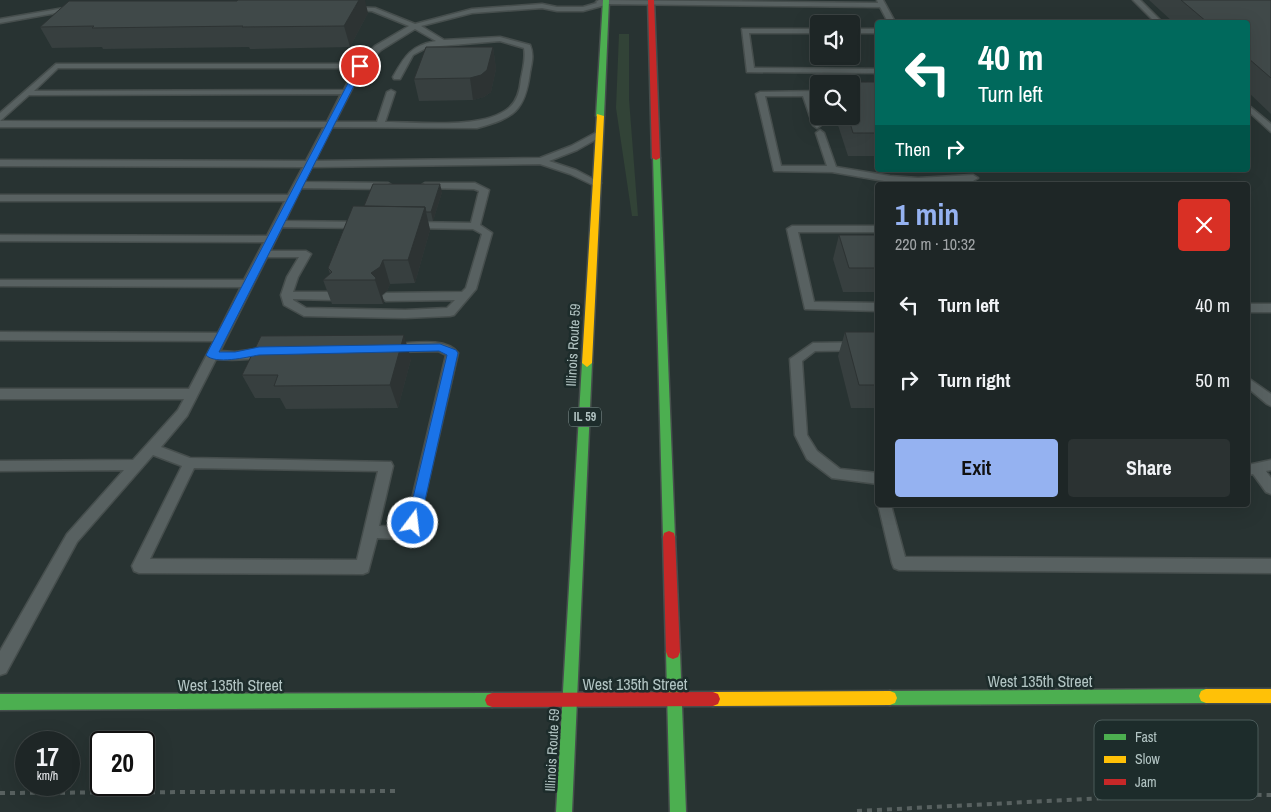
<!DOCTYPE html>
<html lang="en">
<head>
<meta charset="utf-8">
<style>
  :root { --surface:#1e2626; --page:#2b3232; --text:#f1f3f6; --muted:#a1a5a7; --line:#3c4343; --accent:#95b2f1 }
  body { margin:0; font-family:"Archivo Narrow",sans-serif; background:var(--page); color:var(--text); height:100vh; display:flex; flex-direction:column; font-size:19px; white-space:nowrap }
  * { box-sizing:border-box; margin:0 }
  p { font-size:16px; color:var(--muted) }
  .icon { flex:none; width:28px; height:28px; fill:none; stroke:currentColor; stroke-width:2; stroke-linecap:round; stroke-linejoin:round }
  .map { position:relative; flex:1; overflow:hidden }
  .details { position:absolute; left:875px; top:182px; width:375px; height:325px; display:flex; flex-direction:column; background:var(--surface); border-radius:5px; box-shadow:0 5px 20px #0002,0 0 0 1px var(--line) }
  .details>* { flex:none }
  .guide { position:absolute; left:875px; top:20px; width:375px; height:152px; border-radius:5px; box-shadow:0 5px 20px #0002,0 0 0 1px var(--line); background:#00695c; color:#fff; overflow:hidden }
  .fabs { position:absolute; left:810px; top:15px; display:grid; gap:10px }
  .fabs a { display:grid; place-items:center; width:50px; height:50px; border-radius:5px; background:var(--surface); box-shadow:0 5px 20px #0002,0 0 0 1px var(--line); font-size:25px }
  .speed { position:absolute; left:15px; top:731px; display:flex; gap:10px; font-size:25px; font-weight:700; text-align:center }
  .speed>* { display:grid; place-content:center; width:65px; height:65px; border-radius:50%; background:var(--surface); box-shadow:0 5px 20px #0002,0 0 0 1px var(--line); line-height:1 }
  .speed small { font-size:12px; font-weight:400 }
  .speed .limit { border:2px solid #111; border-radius:8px; background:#fff; color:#111 }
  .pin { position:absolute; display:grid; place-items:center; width:42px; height:42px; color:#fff; margin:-21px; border:2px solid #fff; border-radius:50%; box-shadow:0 1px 5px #0007 }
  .me { position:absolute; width:55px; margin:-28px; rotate:15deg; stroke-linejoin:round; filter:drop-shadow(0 0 4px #0008) }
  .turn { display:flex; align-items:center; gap:18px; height:105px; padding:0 20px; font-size:22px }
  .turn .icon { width:65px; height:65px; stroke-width:2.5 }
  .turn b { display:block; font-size:35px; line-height:42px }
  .then { display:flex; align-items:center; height:48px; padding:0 20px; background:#0003; gap:10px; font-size:19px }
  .round { display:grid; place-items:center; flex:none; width:52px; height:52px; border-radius:5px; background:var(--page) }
  .headline { display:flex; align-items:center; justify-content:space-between; height:85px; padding:0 20px }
  h1 { font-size:30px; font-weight:700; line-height:38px; color:var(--accent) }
  .primary-button { display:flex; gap:10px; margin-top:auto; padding:10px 20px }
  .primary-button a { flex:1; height:58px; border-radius:5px; background:var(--accent); color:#111; font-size:20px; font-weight:700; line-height:58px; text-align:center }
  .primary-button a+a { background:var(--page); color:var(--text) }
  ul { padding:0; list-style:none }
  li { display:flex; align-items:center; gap:15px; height:75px; padding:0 20px }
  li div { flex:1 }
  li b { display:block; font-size:19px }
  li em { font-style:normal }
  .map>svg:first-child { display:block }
  .green { fill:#324337 }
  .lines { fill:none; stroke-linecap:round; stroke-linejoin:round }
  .lane-casing { stroke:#464e4d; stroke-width:3 }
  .fast-casing { stroke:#464e4d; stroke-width:3 }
  .slow-casing { stroke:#464e4d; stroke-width:3 }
  .jam-casing { stroke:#464e4d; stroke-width:3 }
  .path { stroke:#586160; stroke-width:4; stroke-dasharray:5 5; stroke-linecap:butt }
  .lane { fill:#586161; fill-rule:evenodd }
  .fast { fill:#4caf50; fill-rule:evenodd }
  .slow { fill:#ffc107; fill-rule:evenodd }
  .jam { fill:#c62828; fill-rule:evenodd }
  .wall { fill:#373f3f }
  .shaded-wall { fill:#2d3333 }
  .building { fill:#404949; stroke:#2d3333 }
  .route { fill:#1a73e8; stroke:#114b97 }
  .labels { text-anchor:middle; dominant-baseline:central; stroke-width:5; stroke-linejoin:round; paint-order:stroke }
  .shield { fill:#1d2c2b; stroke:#859695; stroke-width:1 }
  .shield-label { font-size:12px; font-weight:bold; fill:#b2c4c3 }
  .street-label { font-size:14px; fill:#b2c4c3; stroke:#1d2c2b }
  .near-street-label { font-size:16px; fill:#b2c4c3; stroke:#1d2c2b }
  .key { fill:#1d2c2b; stroke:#4a5a59; stroke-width:1 }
  .key-label { font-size:14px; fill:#b2c4c3 }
</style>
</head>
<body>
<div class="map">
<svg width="1271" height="812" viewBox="0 0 1271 812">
  <rect width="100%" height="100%" fill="#283332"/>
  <path class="green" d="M619,34h10v65l9,117h-6l-16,-108z"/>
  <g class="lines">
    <defs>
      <path id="lane" d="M599,0l279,3 -1,-3h6l12,22h-7l-8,-15 -271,-3 -26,7h-26l-15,-3 -70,5 -51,13 23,14 56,-3 30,8c4,9 2,17 0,27 -5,39 -16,46 -53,56l-145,-1 -17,34 225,-3 31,-12 28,-15 3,1v4l-25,14 -28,11 27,9 25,13 -5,3 -3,-1 -23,-11 -30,-10 -228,3 -8,15 84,1 5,3 -5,3 -87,-1 -16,33 77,1 5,3 -5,3 -80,-1 -12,24h36l5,3 -13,23 -5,15h41l5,4 -5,4 -41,-1v1l13,8 99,2 42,-2 8,-8 -69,1 -5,-4 5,-4 76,-1 4,-4 16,-54 -9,-5 -61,-1 -5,-3 5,-3 59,1 8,-32 -5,-2 -52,-1 -2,-2 5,-3h50l14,7 -9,35 12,8 -16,56 -22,26 -4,1 -45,2 -101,-2 -20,-11 -3,-10 6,-18 12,-20h-32l-47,94 15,1 34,-5 6,4c-7,10 -47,9 -59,8l-29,57 -26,31 29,11 201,4 2,4 -14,60 18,1 10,-7 39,-165 -8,-4 -47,1 -6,-4 6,-4c19,0 54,-8 67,9l-40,174 -18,12 -23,-1 -9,34 -5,2 -224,-1 -5,-2 -2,-5 50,-100 -29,-11 -76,87 -71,131 -6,2v-24l67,-117 57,-64 -124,1v-10l133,-1 45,-50 6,-11h-184v-10h189l25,-48 -214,-1v-8l218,1 23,-46 -241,-1v-6h244l20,-38 -264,-1v-6l267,1 18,-35h-285v-6h288l15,-28 -303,-1v-6l306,1 18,-34h-324v-6l327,1 14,-28 -312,1 -29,26v-8l56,-49h302l17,-18 34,-20 -37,-15 -23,-1v-2l2,-1 24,1 40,16 57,-15 70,-5 15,3h26l14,-4 -1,-1zM415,29l21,12c-26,5 -31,15 -43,36l1,2h6l13,-24 15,-8 72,-6 24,7c2,10 -1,21 -3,31 -1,10 -3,21 -11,28 -25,23 -91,15 -125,15l10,-30 -4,-2 -4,2 -10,30h-42l28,-55 18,-17zM58,68h297l-11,22 -310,1zM194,468l184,3 -21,89 -207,-1z
        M1133,0h7l22,22h-7z
        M76,6l2,1v2l-78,14v-4z
        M742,29h77v4h-70l5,35 124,1v4l-131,-1z
        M851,29h27v4h-27z
        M819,91v4l-7,1 9,29 -4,3 -4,-3 -10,-29h-38l16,70h46l-11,-33 4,-3 4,3 12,34 54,9 28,2 55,-3 5,3 -5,3 -55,3 -28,-2 -58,-10 -58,-1 -18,-77 4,-2z
        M1248,105l23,19v8l-23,-21z
        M792,226h86v6h-80l16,70 64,1v8l-73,-2 -18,-80z
        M1248,304h23v8h-23z
        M878,342v8l-63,1 -13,10 5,74 10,16 23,18 38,4v11l-46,-6 -25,-19 -12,-24 -5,-76 23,-16z
        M1248,378l23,16v12l-4,-2 -19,-16z
        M1271,460v10l-5,1 5,7v16l-5,-2 -13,-18 -5,1v-10z
        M878,504l13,1 14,52 366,2v14l-372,-3 -5,-2 -2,-5z"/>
      <path id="fast" d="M603,0h6l-5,116 -4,2 -4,-2z
        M653,156l7,2 15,379 -1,4 -5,2 -5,-2 -1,-4z
        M587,359l5,4 -20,449h-16l26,-449z
        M673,645l5,2 2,5 6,160h-16l-4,-160 2,-5z
        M1206,689l5,2 2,5 -2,5 -5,2 -316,2 -5,-2 -2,-5 2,-5 5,-2z
        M492,693l5,2 2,5 -2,5 -5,2 -492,3v-16z"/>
      <path id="slow" d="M597,114l7,2 -12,247 -5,4 -5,-4z
        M1206,689h65v14h-65l-5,-2 -2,-5 2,-5z
        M890,691l5,2 2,5 -2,5 -5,2 -177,1 -5,-2 -2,-5 2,-5 5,-2z"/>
      <path id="jam" d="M648,0h6l6,158 -4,2 -4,-2z
        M669,531l5,2 1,4 5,115 -2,5 -5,2 -5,-2 -2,-5 -3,-115 1,-4z
        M713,692l5,2 2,5 -2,5 -5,2 -221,1 -5,-2 -2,-5 2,-5 5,-2z"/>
    </defs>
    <use href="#lane" class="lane-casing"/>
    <use href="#fast" class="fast-casing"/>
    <use href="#slow" class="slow-casing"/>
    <use href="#jam" class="jam-casing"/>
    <path class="path" d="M0,793l397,-2
      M857,811l324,-17 90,1"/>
    <use href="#lane" class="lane"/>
    <use href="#fast" class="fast"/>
    <use href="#slow" class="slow"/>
    <use href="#jam" class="jam"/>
  </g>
  <path class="wall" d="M1149,0h122v114l-23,-22v-70h-75z
    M368,13l-18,34 -100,2 -1,-2 -146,2 -1,-2 -50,1 -12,-21z
    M493,47l3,22 -5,23 -7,5 -11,3 -54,1 -5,-22z
    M836,82h42v74h-30l-13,-40h16v-32h-16z
    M442,192l-9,29h-5l2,9 -15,53 -25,1 -3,7 -5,4 2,7 -1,2h-51l-9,-24 7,-6 -2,-6 36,-62z
    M839,235h39v57h-35l-10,-33z
    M845,332h33v76h-27l-13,-52z
    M411,359l-13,49 -112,1 -6,-11h-25l-13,-23z"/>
  <path class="shaded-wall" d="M359,0h6l3,13 -18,34 -6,-21z
    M493,47l3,22 -5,23 -7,5 -11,3 -3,-22z
    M440,184l2,8 -9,29 -2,-9z
    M425,207l5,23 -15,53 -7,-23z
    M383,260l7,24 -3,7 -5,4 2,7 -1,2 -8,-24 -4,-7z
    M404,335l7,24 -13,49 -8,-23z"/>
  <path class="building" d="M238,0h121l-15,26 -102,1 1,-1 -151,2 2,-2 -54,1 29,-26h168z
    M1181,0h90v78l-23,-20v-36h-41z
    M426,47h67l-6,23 -6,5 -11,3 -56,1z
    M836,82h42v51h-25l-5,-17h3v-32h-15z
    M373,184h67l-9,28h-5l-1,-5 -61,-1z
    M353,206l72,1 -17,53h-25l-3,7 -9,6 5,5 -1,2h-52l9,-8 -4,-4z
    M839,235h39v33h-29z
    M845,332h33v53h-19z
    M404,335l-14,50 -116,1 4,-11h-36l19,-39z"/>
  <path class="route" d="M360,64l4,2 -145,286h16l24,-5 181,-3 16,6 2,3 -38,170 -2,4 -5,1 -4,-1 -2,-4 40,-168 -8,-4 -180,4c-12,2 -44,10 -53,0l151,-289z"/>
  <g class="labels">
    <rect class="shield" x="569" y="407.5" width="32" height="19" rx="4"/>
    <g class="shield-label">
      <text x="585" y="417">IL 59</text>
    </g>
    <g class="street-label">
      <text transform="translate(573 345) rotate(-87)">Illinois Route 59</text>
      <text transform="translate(552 750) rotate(-87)">Illinois Route 59</text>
    </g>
    <g class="near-street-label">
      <text x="1040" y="681">West 135th Street</text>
      <text x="635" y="684">West 135th Street</text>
      <text x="230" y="685">West 135th Street</text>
    </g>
  </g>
  <rect x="1094" y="720" width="164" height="80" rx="8" class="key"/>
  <rect x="1104" y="734" width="22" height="6" fill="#4caf50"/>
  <rect x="1104" y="756" width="22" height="7" fill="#ffc107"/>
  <rect x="1104" y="779" width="22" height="6" fill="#c62828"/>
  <g class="key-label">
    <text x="1135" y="742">Fast</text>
    <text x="1135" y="764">Slow</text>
    <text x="1135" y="787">Jam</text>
  </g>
</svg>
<div class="fabs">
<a><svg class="icon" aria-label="sound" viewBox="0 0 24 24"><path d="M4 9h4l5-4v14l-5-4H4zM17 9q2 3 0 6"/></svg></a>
<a><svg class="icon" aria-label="search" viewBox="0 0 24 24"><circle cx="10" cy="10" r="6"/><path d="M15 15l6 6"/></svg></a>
</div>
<div class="speed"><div>17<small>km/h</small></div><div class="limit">20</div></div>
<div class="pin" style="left:360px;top:66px;background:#d93025"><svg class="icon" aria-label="arrive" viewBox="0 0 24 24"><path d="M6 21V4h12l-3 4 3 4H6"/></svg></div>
<svg class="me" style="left:413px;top:523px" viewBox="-20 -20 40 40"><circle r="17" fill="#1a73e8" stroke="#fff" stroke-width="3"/><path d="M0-11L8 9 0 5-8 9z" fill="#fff"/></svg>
<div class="guide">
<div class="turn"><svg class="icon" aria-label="left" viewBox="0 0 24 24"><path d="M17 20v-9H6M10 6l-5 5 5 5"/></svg><div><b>40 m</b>Turn left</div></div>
<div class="then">Then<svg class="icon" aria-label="right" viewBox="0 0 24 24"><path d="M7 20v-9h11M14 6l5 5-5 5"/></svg></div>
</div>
<section class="details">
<div class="headline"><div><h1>1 min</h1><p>220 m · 10:32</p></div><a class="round" style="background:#d93025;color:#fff"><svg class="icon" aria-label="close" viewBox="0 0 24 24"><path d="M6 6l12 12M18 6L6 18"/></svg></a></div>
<ul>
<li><svg class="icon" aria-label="left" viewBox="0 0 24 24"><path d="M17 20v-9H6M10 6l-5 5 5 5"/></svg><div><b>Turn left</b></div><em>40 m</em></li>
<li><svg class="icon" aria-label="right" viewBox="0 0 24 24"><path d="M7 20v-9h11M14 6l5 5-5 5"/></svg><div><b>Turn right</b></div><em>50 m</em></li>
</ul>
<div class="primary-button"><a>Exit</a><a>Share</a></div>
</section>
</div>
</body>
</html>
